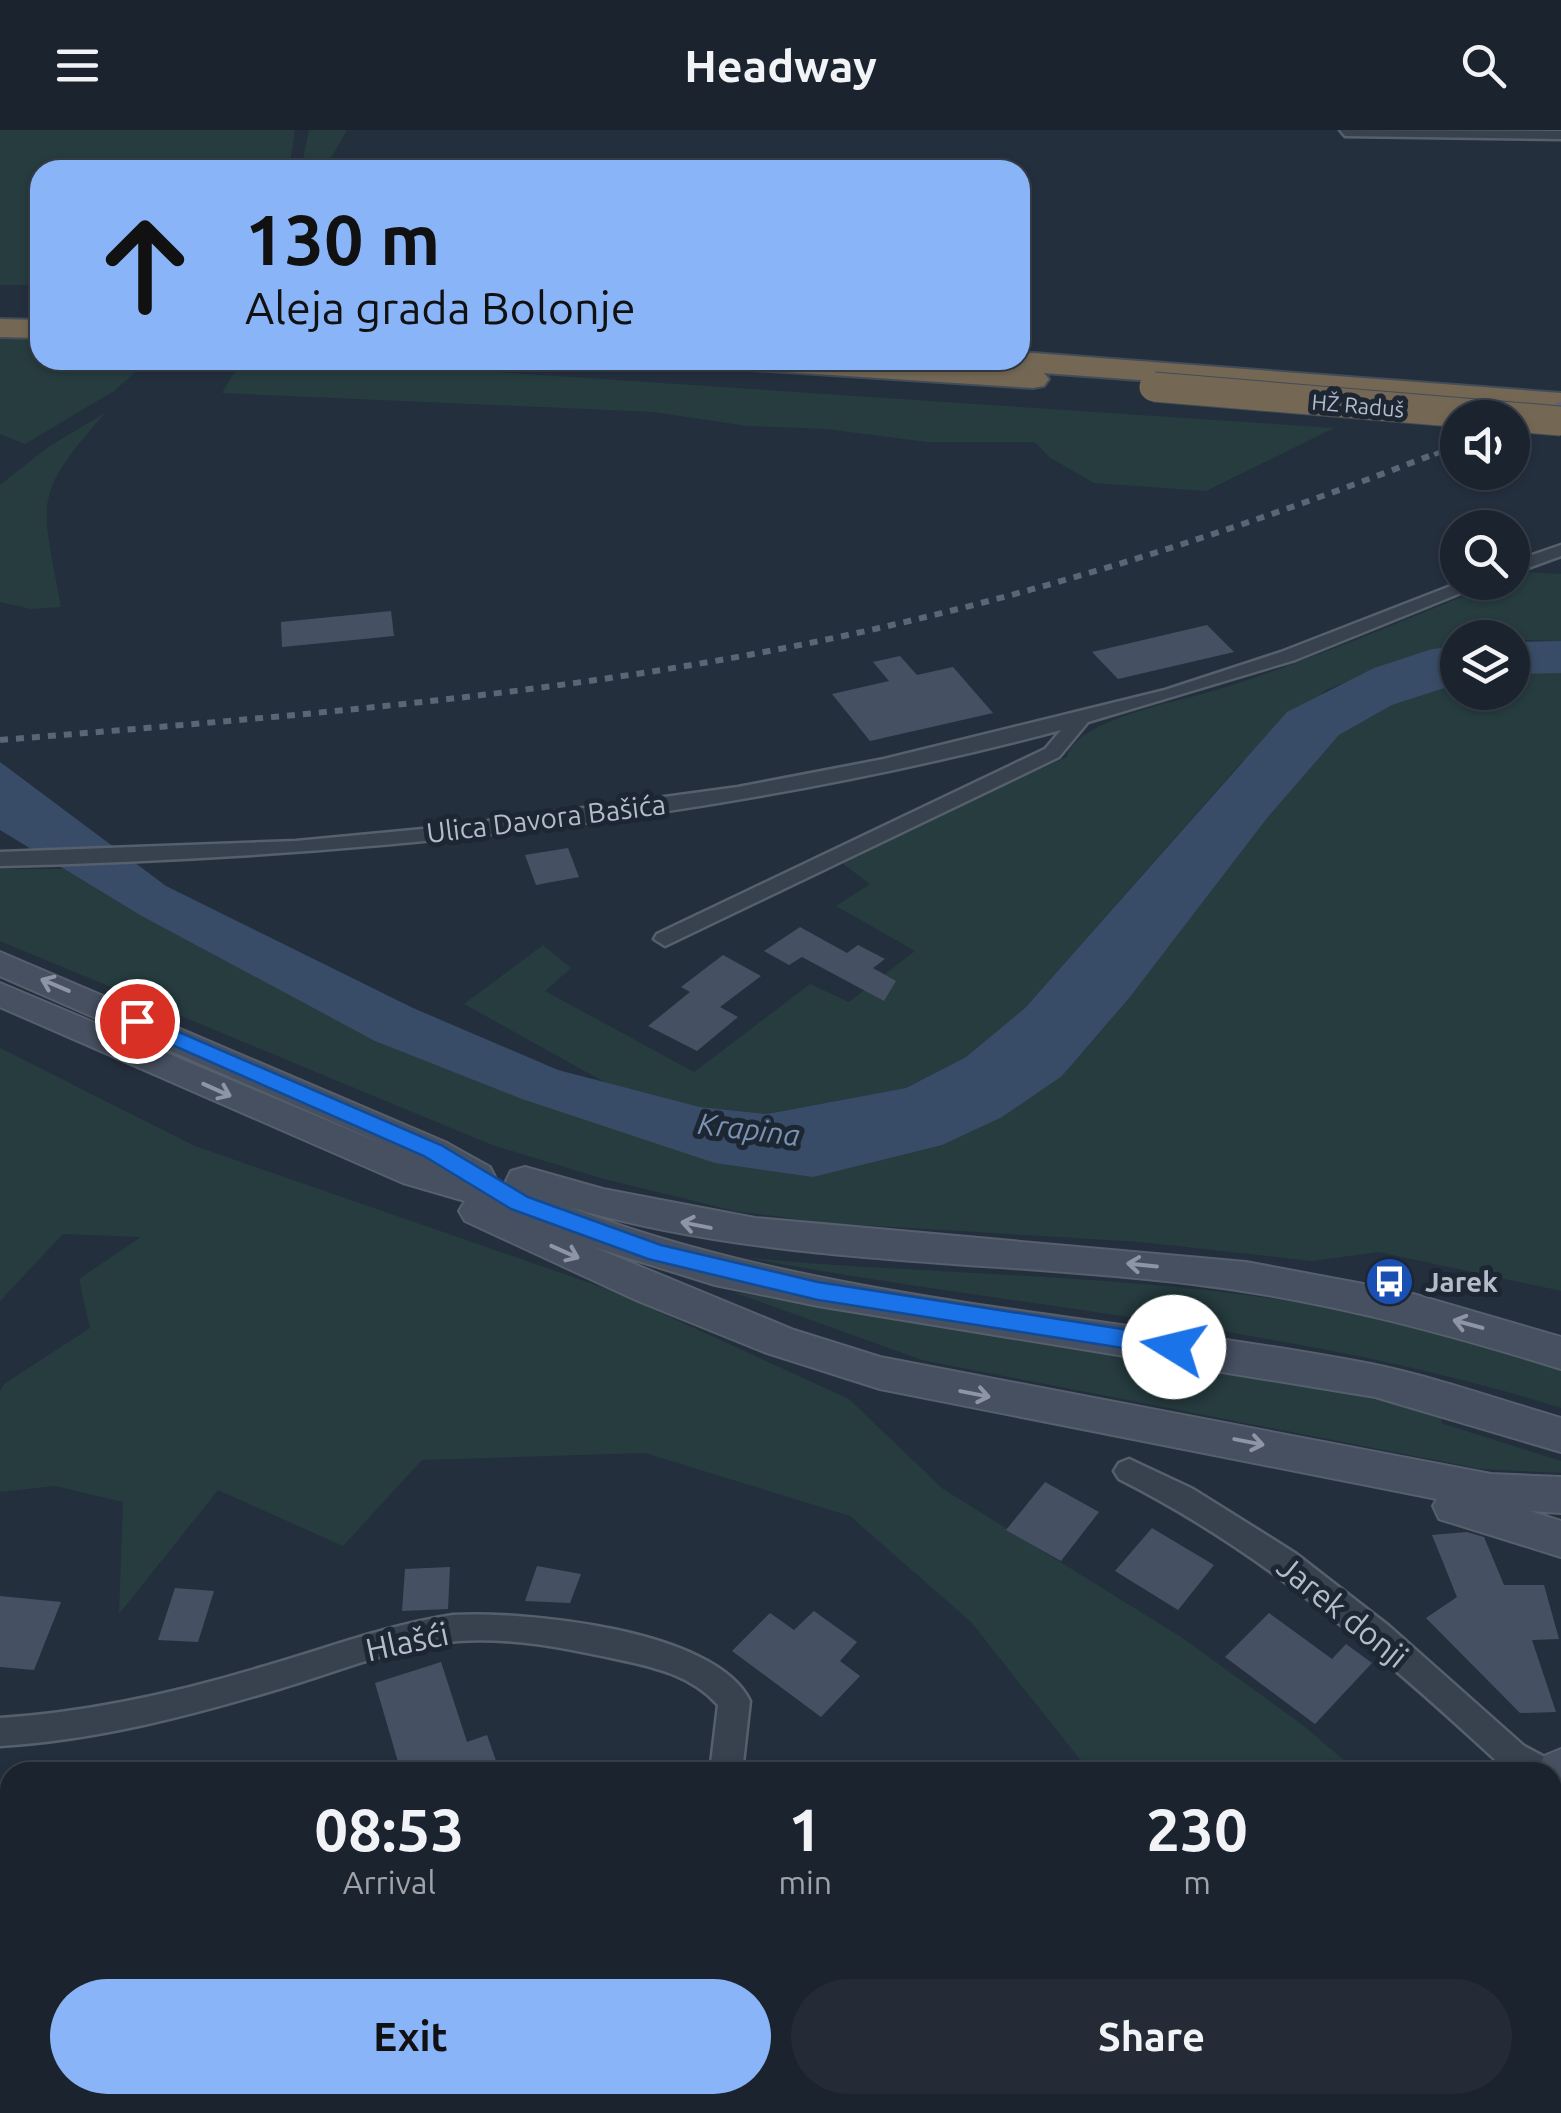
<!DOCTYPE html>
<html lang="en">
<head>
<meta charset="utf-8">
<style>
  :root { --surface:#1b232e; --page:#242b36; --text:#f1f3f6; --muted:#a0a4aa; --line:#39404a; --accent:#8ab4f8 }
  body { margin:0; font-family:Ubuntu,sans-serif; background:var(--page); color:var(--text); height:100vh; display:flex; flex-direction:column; font-size:38px; white-space:nowrap }
  * { box-sizing:border-box; margin:0 }
  p { font-size:32px; color:var(--muted) }
  .icon { flex:none; width:55px; height:55px; fill:none; stroke:currentColor; stroke-width:2; stroke-linecap:round; stroke-linejoin:round }
  .map { position:relative; flex:1; overflow:hidden }
  .details { position:absolute; left:0px; top:1632px; width:1562px; height:352px; display:flex; flex-direction:column; background:var(--surface); border-radius:30px 30px 0 0; box-shadow:0 2px 8px #0004,0 0 0 2px var(--line) }
  .details>* { flex:none }
  .top-card { position:absolute; left:30px; top:30px; width:1000px; height:210px; border-radius:30px; box-shadow:0 2px 8px #0004,0 0 0 2px var(--line); background:#8ab4f8; color:#111; overflow:hidden }
  .controls { position:absolute; left:1440px; top:270px; display:grid; gap:20px }
  .controls a { display:grid; place-items:center; width:90px; height:90px; border-radius:50%; background:var(--surface); box-shadow:0 2px 8px #0004,0 0 0 2px var(--line); font-size:50px }
  .pin { position:absolute; display:grid; place-items:center; width:85px; height:85px; color:#fff; margin:-42px; border:5px solid #fff; border-radius:50%; box-shadow:0 2px 10px #0007 }
  .me { position:absolute; width:110px; margin:-55px; rotate:279deg; stroke-linejoin:round; filter:drop-shadow(0 0 8px #0008) }
  .turn { display:flex; align-items:center; gap:35px; height:210px; padding:0 50px; font-size:45px }
  .turn .icon { width:130px; height:130px; stroke-width:2.5 }
  .turn b { display:block; font-size:70px; line-height:85px }
  .eta { display:flex; justify-content:space-evenly; align-items:center; height:170px; text-align:center }
  .eta b { font-size:60px; font-weight:700; line-height:70px }
  .primary-button { display:flex; gap:20px; margin-top:auto; padding:20px 50px }
  .primary-button a { flex:1; height:115px; border-radius:60px; background:var(--accent); color:#111; font-size:40px; font-weight:700; line-height:115px; text-align:center }
  .primary-button a+a { background:var(--page); color:var(--text) }
  header { display:flex; justify-content:space-between; align-items:center; height:130px; padding:0 50px; background:var(--surface); font-size:45px; font-weight:700 }
  .map>svg:first-child { display:block }
  .green { fill:#263c3f }
  .water { fill:#394c67 }
  .building { fill:#455162 }
  .lines { fill:none; stroke-linecap:round; stroke-linejoin:round }
  .street-casing { stroke:#565f6c; stroke-width:5 }
  .secondary-casing { stroke:#565f6c; stroke-width:4 }
  .highway-casing { stroke:#434c59; stroke-width:4 }
  .street { fill:#38414e; fill-rule:evenodd }
  .secondary { fill:#465061; fill-rule:evenodd }
  .highway { fill:#746855; fill-rule:evenodd }
  .rail-far1 { stroke:#5a6575; stroke-width:5; stroke-dasharray:6 6; stroke-linecap:butt }
  .rail { stroke:#5a6575; stroke-width:6; stroke-dasharray:8 8; stroke-linecap:butt }
  .highway-bridge-casing { stroke:#434c59; stroke-width:31; stroke-linecap:butt }
  .highway-bridge { stroke:#746855; stroke-width:29 }
  .oneway { stroke:#8e96a5 }
  .route { fill:#1a73e8; stroke:#114b97; stroke-width:2.5 }
  .labels { text-anchor:middle; dominant-baseline:central; stroke-width:10; stroke-linejoin:round; paint-order:stroke }
  .far-street-label { font-size:22px; fill:#b4bcc9; stroke:#1d2633 }
  .street-label { font-size:28px; fill:#b4bcc9; stroke:#1d2633 }
  .poi-label { font-size:28px; font-weight:bold; fill:#b4bcc9; stroke:#1d2633; text-anchor:start }
  .water-label { font-size:30px; font-style:italic; fill:#7c92b1; stroke:#1d2633 }
  .near-street-label { font-size:32px; fill:#b4bcc9; stroke:#1d2633 }
</style>
</head>
<body>
<header><svg class="icon" aria-label="menu" viewBox="0 0 24 24"><path d="M4 6h16M4 12h16M4 18h16"/></svg>Headway<svg class="icon" aria-label="search" viewBox="0 0 24 24"><circle cx="10" cy="10" r="6"/><path d="M15 15l6 6"/></svg></header>
<div class="map">
<svg width="1561" height="1983" viewBox="0 0 1561 1983">
  <rect width="100%" height="100%" fill="#242f3e"/>
  <path class="green" d="M0,0h295l-6,40h-249v115h-40z
    M309,0h38l-23,40h-23z
    M0,207l40,1v22h109l-35,31 -89,53 -25,-10z
    M349,232l985,66 -128,63 -112,-8 -45,-26 -14,-15h-108l-101,-13 -79,-3 -94,-14 -431,-19 17,-28z
    M105,283c-75,85 -63,88 -44,194l-30,2 -31,-7v-117l48,-38z
    M1523,442l38,2v67l-103,-3 -1,8 -25,3 -106,41 -86,74 -215,244 -59,49 -60,31 -139,26 -67,-7 -94,-24 -142,-79 79,-59 28,23 -26,23 149,81 116,-88 39,18 66,-51 -79,-45 34,-22 -32,-24 229,-103c9,-37 109,-55 142,-65 98,-29 193,-72 288,-109l15,-1 1,-6z
    M1532,541l29,2v618l-182,-39 -67,9 -172,-19 -313,-19 -92,-12 -131,-32 -112,-34 -492,-204v-72h64l76,46 575,248 347,-87 68,-79 137,-180 72,-82 53,-30 65,-21 1,8h54l1,-18z
    M0,918l195,98 418,145 236,108 94,90 238,148 119,86 58,49h-268l-119,-150 -121,-106 -205,-63 -223,7 -79,86 -125,-56 -99,124 4,-112 -68,-16 -55,6v-101l4,-7 86,-56 -11,-49 62,-42 -78,-3 -63,67z
    M749,1128c273,25 552,11 812,113v37c-259,-82 -542,-99 -812,-150z
    M733,1162l618,102 92,22 -2,7 120,38v12l-80,-4 -559,-109z
    M1060,1975h437l6,8h-449z"/>
  <path class="water" d="M1561,511v32l-48,1v-32z
    M1457,516v38l-65,21 -53,30 -72,83 -137,179 -68,79 -60,41 -60,28 -129,32 -98,-14 -193,-64 -147,-58 -235,-126 -140,-85v-68l166,124 247,122 145,62 142,37 67,7 139,-26 60,-31 59,-49 262,-296 87,-44 58,-19z"/>
  <path class="building" d="M391,481l3,25 -112,11 -1,-25z
    M1207,495l27,27 -116,27 -26,-27z
    M900,526l17,19 36,-8 40,46 -123,28 -38,-47 57,-13 -16,-19z
    M568,718l11,29 -43,8 -11,-30z
    M800,797l47,26 11,-8 27,14 -12,9 23,13 -12,20 -82,-44 -13,8 -25,-14z
    M723,825l38,21 -41,31 18,10 -41,34 -49,-25 42,-34 -9,-5z
    M1045,1352l54,30 -38,49 -55,-31z
    M1152,1398l62,37 -36,45 -63,-39z
    M1467,1402l17,5 20,48h40l15,54 -27,1 24,72 -36,1 -94,-95 31,-21 -25,-62z
    M537,1436l44,8 -11,29 -45,-2z
    M450,1437l-2,42 -46,2 3,-42z
    M175,1458l39,3 -16,51 -40,-2z
    M0,1466l61,6 -27,68 -34,-3z
    M814,1481l43,31 -17,19 20,15 -39,41 -89,-66 38,-38 24,17z
    M1269,1483l63,46 14,-15 26,19 -57,61 -90,-67z
    M441,1532l26,80 20,-7 13,37h-99l-26,-89z"/>
  <g class="lines">
    <defs>
      <path id="street" d="M1340,0l221,1v8l-216,-3z
        M1561,415v11l-49,18v-12z
        M1461,452h27l-193,78 -207,62 -29,35 -394,189 -11,-7 3,-5 388,-185 16,-19c-346,92 -704,127 -1061,136v-14l296,-11 148,-14 294,-40 146,-28 281,-69 116,-38z
        M1129,1329l64,30 102,64 94,73 135,120 30,16 4,10 -4,10 -2,-10h-39l-11,-6c-119,-110 -238,-214 -383,-287l-5,-8 5,-8z
        M453,1485c71,-4 263,14 297,86l-8,71h-32l8,-67c-27,-30 -64,-38 -102,-46 -52,-11 -105,-22 -158,-18 -61,5 -118,30 -176,47 -93,28 -185,52 -282,58v-28c90,-6 176,-25 262,-51 63,-18 125,-42 191,-52z
        M708,1975h36l3,8h-36z"/>
      <path id="secondary" d="M0,822l445,190 45,25 5,10 -3,5 17,4 -3,-5 5,-10 14,-4 78,22 152,29 491,44 160,30 155,45v32c-122,-38 -242,-70 -369,-85 -208,-25 -420,-18 -623,-77 250,96 540,107 802,157 64,13 128,36 190,54v34l-186,-55 -557,-91 -103,-21 -122,-38 201,83 86,27 611,117 70,3v36l-31,-2 31,10v36l-122,-38 -6,-13 4,-7 -557,-110 -116,-37 -126,-51 -173,-80 -6,-10 6,-10 -62,-18 -403,-176v-24l397,167 -397,-174z
        M1561,1619v52l-9,-3v-26h-15l7,-16z"/>
      <path id="highway" d="M0,189l40,1v18l-40,-1z
        M1020,222l541,41v18l-517,-38 5,6 -5,7 -11,2 -296,-19 -15,-9h159l109,7 -6,-7h36z"/>
    </defs>
    <use href="#street" class="street-casing"/>
    <use href="#secondary" class="secondary-casing"/>
    <use href="#highway" class="highway-casing"/>
    <use href="#street" class="street"/>
    <use href="#secondary" class="secondary"/>
    <use href="#highway" class="highway"/>
    <path class="rail-far1" d="M1512,293l49,-19
      M1423,329l35,-14"/>
    <path class="rail" d="M0,610c256,-21 512,-40 764,-88 228,-43 449,-112 665,-196"/>
    <defs>
      <path id="highway-bridge" d="M1154,257l407,34"/>
    </defs>
    <use href="#highway-bridge" class="highway-bridge-casing"/>
    <use href="#highway-bridge" class="highway-bridge"/>
  </g>
  <defs><path id="oneway-shaft" d="M-6 0H5M1.5-3L5.5 0L1.5 3" fill="none" stroke-width="1.6" stroke-linecap="round" stroke-linejoin="round" transform="scale(2.5)"/></defs>
  <g class="oneway">
    <use href="#oneway-shaft" transform="translate(55 855) rotate(-157)"/>
    <use href="#oneway-shaft" transform="translate(217 960) rotate(24)"/>
    <use href="#oneway-shaft" transform="translate(696 1095) rotate(-169)"/>
    <use href="#oneway-shaft" transform="translate(565 1122) rotate(24)"/>
    <use href="#oneway-shaft" transform="translate(1142 1135) rotate(-174)"/>
    <use href="#oneway-shaft" transform="translate(1468 1194) rotate(-165)"/>
    <use href="#oneway-shaft" transform="translate(975 1264) rotate(11)"/>
    <use href="#oneway-shaft" transform="translate(1249 1312) rotate(11)"/>
  </g>
  <path class="route" d="M137,884l304,131 87,52 133,48 157,37 356,55 13,10 -13,9 -356,-56 -170,-41 -137,-50 -87,-53 -295,-130v-10z"/>
  <defs>
    <symbol id="bus-disc" viewBox="-11 -11 22 22"><circle r="9.5" fill="#1a4fb4" stroke="#1d2633"/><path d="M-5-6H5V4H4V6H2V4H-2V6H-4V4H-5ZM-3.5-4V0h7V-4ZM-3.5 1.2v1.5H-2V1.2ZM2 1.2v1.5H3.5V1.2Z" fill="#fff"/></symbol>
  </defs>
  <g fill-rule="evenodd">
    <use href="#bus-disc" x="1362" y="1124" width="55" height="55"/>
  </g>
  <g class="labels">
    <g class="far-street-label">
      <text transform="translate(1358 275) rotate(5)">HŽ Raduš</text>
    </g>
    <g class="street-label">
      <text transform="translate(546 688) rotate(-7)">Ulica Davora Bašića</text>
    </g>
    <g class="poi-label">
      <text x="1425" y="1151">Jarek</text>
    </g>
    <g class="water-label">
      <text transform="translate(749 999) rotate(7)">Krapina</text>
    </g>
    <g class="near-street-label">
      <text transform="translate(1343 1481) rotate(39)">Jarek donji</text>
      <text transform="translate(407 1511) rotate(-12)">Hlašći</text>
    </g>
  </g>
</svg>
<div class="controls">
<a><svg class="icon" aria-label="sound" viewBox="0 0 24 24"><path d="M4 9h4l5-4v14l-5-4H4zM17 9q2 3 0 6"/></svg></a>
<a><svg class="icon" aria-label="search" viewBox="0 0 24 24"><circle cx="10" cy="10" r="6"/><path d="M15 15l6 6"/></svg></a>
<a><svg class="icon" aria-label="layers" viewBox="0 0 24 24"><path d="M12 4l9 5-9 5-9-5zM3 14l9 5 9-5"/></svg></a>
</div>
<div class="pin" style="left:137px;top:891px;background:#d93025"><svg class="icon" aria-label="arrive" viewBox="0 0 24 24"><path d="M6 21V4h12l-3 4 3 4H6"/></svg></div>
<svg class="me" style="left:1174px;top:1217px" viewBox="-20 -20 40 40"><circle r="19" fill="#fff"/><path d="M0-13L10 11 0 6-10 11z" fill="#1a73e8"/></svg>
<div class="top-card">
<div class="turn"><svg class="icon" aria-label="ahead" viewBox="0 0 24 24"><path d="M12 20V5M6 11l6-6 6 6"/></svg><div><b>130 m</b>Aleja grada Bolonje</div></div>
</div>
<section class="details">
<div class="eta">
<div><b>08:53</b><p>Arrival</p></div>
<div><b>1</b><p>min</p></div>
<div><b>230</b><p>m</p></div>
</div>
<div class="primary-button"><a>Exit</a><a>Share</a></div>
</section>
</div>
</body>
</html>
